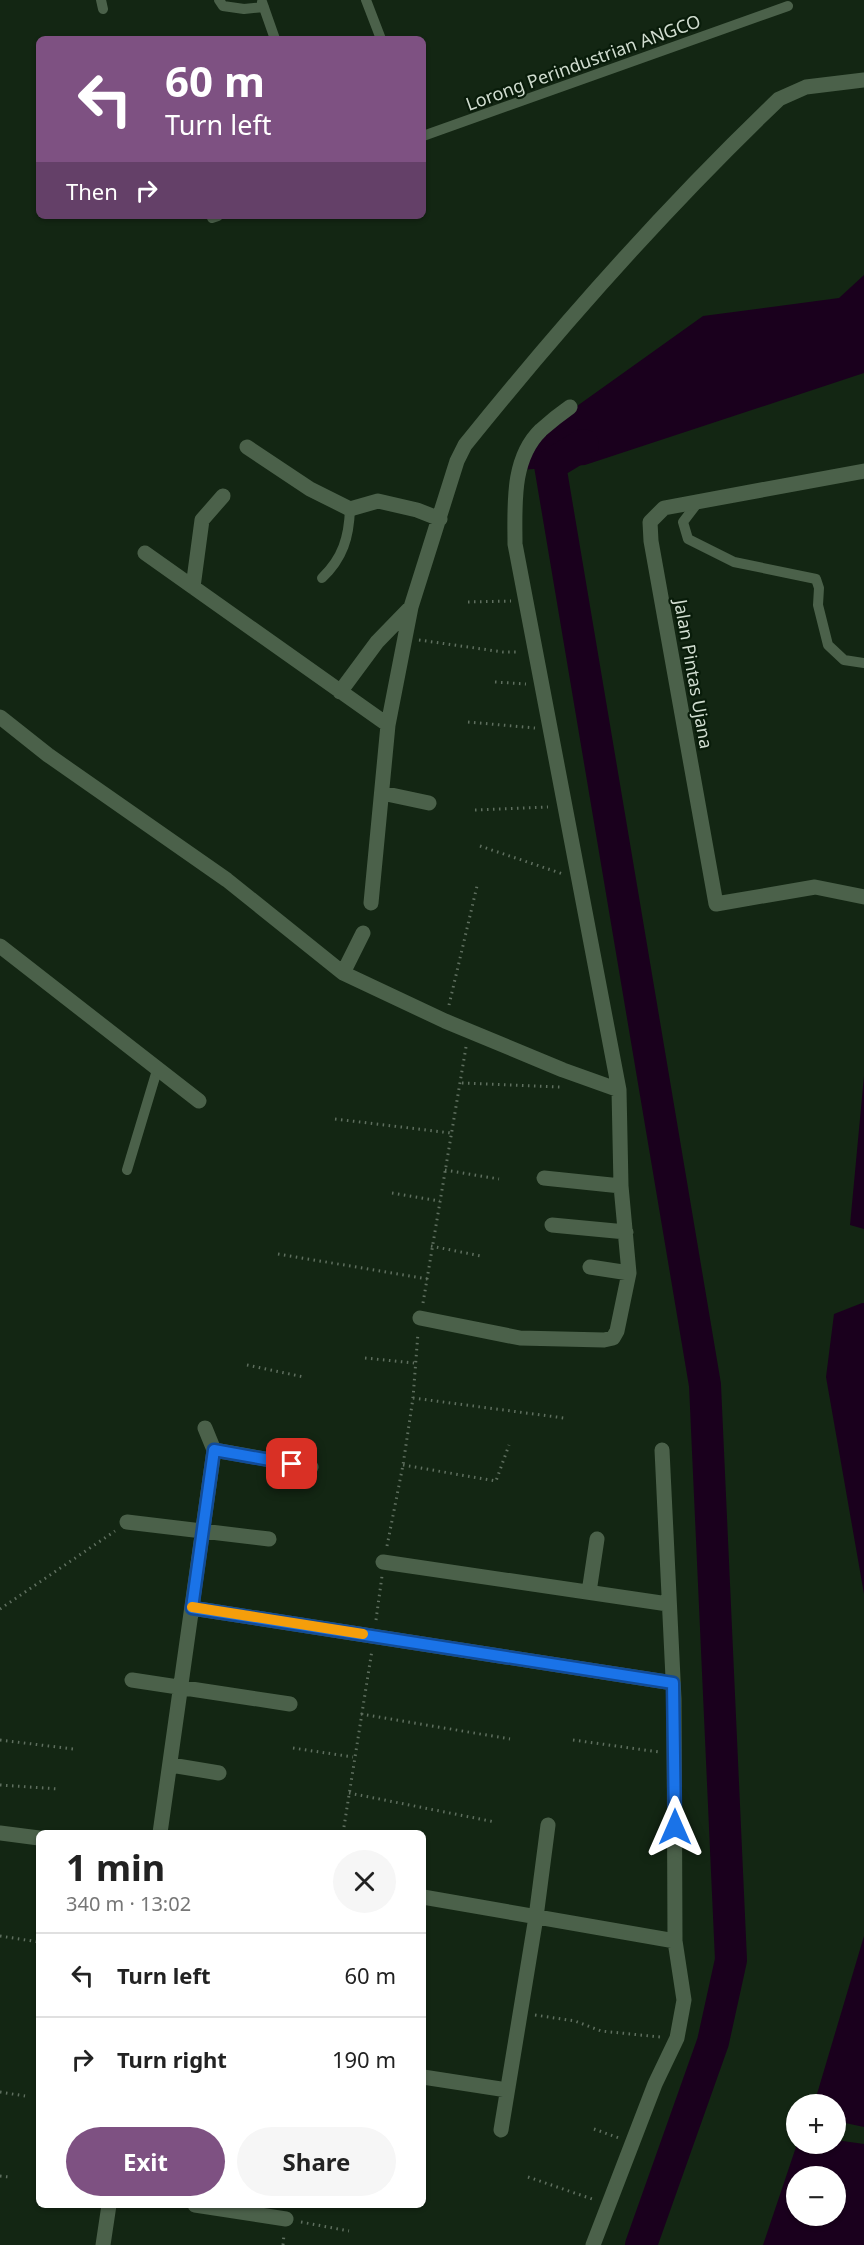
<!DOCTYPE html>
<html lang="en">
<head>
<meta charset="utf-8">
<style>
  :root { --surface:#fff; --page:#f6f6f6; --text:#222; --muted:#767676; --line:#e0e0e0; --accent:#7e5182 }
  body { margin:0; font-family:"Noto Sans",sans-serif; background:var(--page); color:var(--text); height:100vh; display:flex; flex-direction:column; font-size:22px; white-space:nowrap }
  * { box-sizing:border-box; margin:0 }
  p { font-size:20px; color:var(--muted) }
  .icon { flex:none; width:33px; height:33px; fill:none; stroke:currentColor; stroke-width:2; stroke-linecap:round; stroke-linejoin:round }
  .map { position:relative; flex:1; overflow:hidden }
  .drawer { position:absolute; left:36px; top:1830px; width:390px; height:378px; display:flex; flex-direction:column; background:var(--surface); border-radius:9px; box-shadow:0 2px 4px #0004 }
  .drawer>* { flex:none }
  .top-card { position:absolute; left:36px; top:36px; width:390px; height:183px; border-radius:9px; box-shadow:0 2px 4px #0004; background:#7e5182; color:#fff; overflow:hidden }
  .buttons { position:absolute; left:786px; top:2094px; display:grid; gap:12px }
  .buttons a { display:grid; place-items:center; width:60px; height:60px; border-radius:50%; background:var(--surface); box-shadow:0 2px 4px #0004; font-size:30px }
  .pin { position:absolute; display:grid; place-items:center; width:51px; height:51px; color:#fff; margin:-26px; border-radius:12px; box-shadow:0 3px 9px #0006 }
  .me { position:absolute; width:66px; margin:-33px; rotate:0deg; stroke-linejoin:round; filter:drop-shadow(0 0 4px #0008) }
  .turn { display:flex; align-items:center; gap:21px; height:126px; padding:0 30px; font-size:27px }
  .turn .icon { width:78px; height:78px; stroke-width:2.5 }
  .turn b { display:block; font-size:42px; line-height:51px }
  .then { display:flex; align-items:center; height:57px; padding:0 30px; background:#0003; gap:12px; font-size:22px }
  .round { display:grid; place-items:center; flex:none; width:63px; height:63px; border-radius:32px; background:var(--page) }
  .summary { display:flex; align-items:center; justify-content:space-between; height:102px; padding:0 30px }
  h1 { font-size:36px; font-weight:700; line-height:45px }
  .primary-button { display:flex; gap:12px; margin-top:auto; padding:12px 30px }
  .primary-button a { flex:1; height:69px; border-radius:36px; background:var(--accent); color:#fff; font-size:24px; font-weight:700; line-height:69px; text-align:center }
  .primary-button a+a { background:var(--page); color:var(--text) }
  ul { padding:0; list-style:none }
  li { display:flex; align-items:center; gap:18px; height:84px; padding:0 30px; border-top:2px solid var(--line) }
  li div { flex:1 }
  li b { display:block; font-size:22px }
  li em { font-style:normal }
  .map>svg:first-child { display:block }
  .water { fill:#1a001d; fill-rule:evenodd }
  .lines { fill:none; stroke-linecap:round; stroke-linejoin:round }
  .river { stroke:#1a001d; stroke-width:32 }
  .path { stroke:#5f6f5f; stroke-width:3; stroke-dasharray:1.5 4.5; stroke-linecap:butt }
  .service { stroke:#4b614a; stroke-width:10 }
  .minor { stroke:#4b614a; stroke-width:15 }
  .route-casing { stroke:#114b97; stroke-width:15 }
  .route { stroke:#1a73e8; stroke-width:10 }
  .slow { stroke:#f59e0b; stroke-width:10 }
  .labels { text-anchor:middle; dominant-baseline:central; stroke-width:4.5; stroke-linejoin:round; paint-order:stroke }
  .street-label { font-size:18px; fill:#d0dccf; stroke:#091c0a }
</style>
</head>
<body>
<div class="map">
<svg width="864" height="2245" viewBox="0 0 864 2245">
  <rect width="100%" height="100%" fill="#132613"/>
  <path class="water" d="M864,275v98l-279,92 -64,5 21,-39 161,-115 136,-18z
    M864,1076v153l-14,-4z
    M862,1303h2v291l-38,-217 8,-63z
    M864,1936v191l-28,-6v-17h-22z
    M836,2140l28,4v101h-101l34,-101h39zM836,2176v40h-40v-40z"/>
  <g class="lines">
    <path class="river" d="M583,445l-33,20 155,920 26,575 -18,82 -72,203"/>
    <path class="path" d="M468,602l43,-1
      M419,640l84,12h17
      M495,682l31,2
      M468,722l67,6
      M475,810l73,-3
      M480,846l83,28
      M449,1005l28,-119
      M462,1083l98,4
      M335,1119l116,14
      M445,1170l54,9
      M392,1193l48,8
      M431,1246l50,10
      M278,1254l150,25
      M423,1303l43,-256
      M365,1358l49,5
      M247,1365l57,12
      M413,1398l151,20
      M403,1465l93,16 13,-36
      M387,1546l16,-81 10,-67 5,-65
      M0,1609l115,-78
      M376,1620l6,-44
      M361,1714l149,25
      M0,1740l73,9
      M573,1740l86,12
      M293,1748l60,9
      M0,1785l59,4
      M349,1793l146,29
      M343,1833l29,-183
      M0,1936l39,6
      M423,1997h1
      M535,2015l40,6 26,10 59,6
      M0,2092l25,4
      M594,2129l25,9
      M0,2176l9,1
      M528,2177l67,23
      M301,2222l48,9
      M283,2245l1,-11"/>
    <path class="service" d="M101,0l2,9
      M219,0l4,6 21,3 20,-2
      M366,0l15,39
      M262,2l13,37
      M423,136l365,-130
      M212,218l6,-2
      M699,501l-16,21 5,17 46,23 82,17 3,9 -1,17 10,40 16,15 20,3
      M322,578c21,-20 27,-41 28,-69
      M127,1170l31,-103"/>
    <path class="minor" d="M570,407c-10,7 -20,15 -29,23 -30,29 -26,76 -26,114l104,546
      M247,447l63,42 40,20 28,-8 39,9 23,9
      M864,471l-200,37 -14,14 1,19 65,363 99,-17 49,10
      M145,553l243,172
      M193,587l9,-67 21,-24
      M340,692l37,-50 34,-35
      M0,717l48,38 179,125 116,93 102,48 118,49 56,20 2,96 8,87 -12,58 -4,7 -9,2 -84,-2 -100,-20
      M382,793l47,10
      M371,903l17,-178 23,-118 46,-146 8,-16c99,-123 200,-237 314,-346l27,-12 58,-7
      M0,946l199,155
      M343,973l20,-40
      M544,1178l77,8
      M552,1225l74,7
      M590,1267l39,6
      M214,1450l97,17
      M127,1522l142,17
      M383,1562l285,42
      M589,1592l8,-53
      M192,1608l481,75
      M132,1680l158,24
      M171,1765l48,8
      M0,1833l39,5
      M160,1833l54,-383 -9,-22
      M423,1897l252,44
      M423,2077l84,13
      M501,2130l35,-213 12,-92
      M195,2205l91,14
      M103,2245l6,-40
      M593,2245l62,-161 22,-46 7,-38 -9,-59 -1,-242 -12,-249"/>
  </g>
  <g class="lines">
    <defs>
      <path id="route" d="M292,1464l-78,-14 -22,158 481,75 2,144"/>
    </defs>
    <use href="#route" class="route-casing"/>
    <use href="#route" class="route"/>
    <path class="slow" d="M192,1607l171,27"/>
  </g>
  <g class="labels">
    <g class="street-label">
      <text transform="translate(583 62) rotate(-20)">Lorong Perindustrian ANGCO</text>
      <text transform="translate(694 674) rotate(80)">Jalan Pintas Ujana</text>
    </g>
  </g>
</svg>
<div class="buttons">
<a>+</a>
<a>−</a>
</div>
<div class="pin" style="left:292px;top:1464px;background:#d93025"><svg class="icon" aria-label="arrive" viewBox="0 0 24 24"><path d="M6 21V4h12l-3 4 3 4H6"/></svg></div>
<svg class="me" style="left:675px;top:1827px" viewBox="-20 -20 40 40"><path d="M0-17L14 15 0 8-14 15z" fill="#1a73e8" stroke="#fff" stroke-width="4"/></svg>
<div class="top-card">
<div class="turn"><svg class="icon" aria-label="left" viewBox="0 0 24 24"><path d="M17 20v-9H6M10 6l-5 5 5 5"/></svg><div><b>60 m</b>Turn left</div></div>
<div class="then">Then<svg class="icon" aria-label="right" viewBox="0 0 24 24"><path d="M7 20v-9h11M14 6l5 5-5 5"/></svg></div>
</div>
<section class="drawer">
<div class="summary"><div><h1>1 min</h1><p>340 m · 13:02</p></div><a class="round"><svg class="icon" aria-label="close" viewBox="0 0 24 24"><path d="M6 6l12 12M18 6L6 18"/></svg></a></div>
<ul>
<li><svg class="icon" aria-label="left" viewBox="0 0 24 24"><path d="M17 20v-9H6M10 6l-5 5 5 5"/></svg><div><b>Turn left</b></div><em>60 m</em></li>
<li><svg class="icon" aria-label="right" viewBox="0 0 24 24"><path d="M7 20v-9h11M14 6l5 5-5 5"/></svg><div><b>Turn right</b></div><em>190 m</em></li>
</ul>
<div class="primary-button"><a>Exit</a><a>Share</a></div>
</section>
</div>
</body>
</html>
